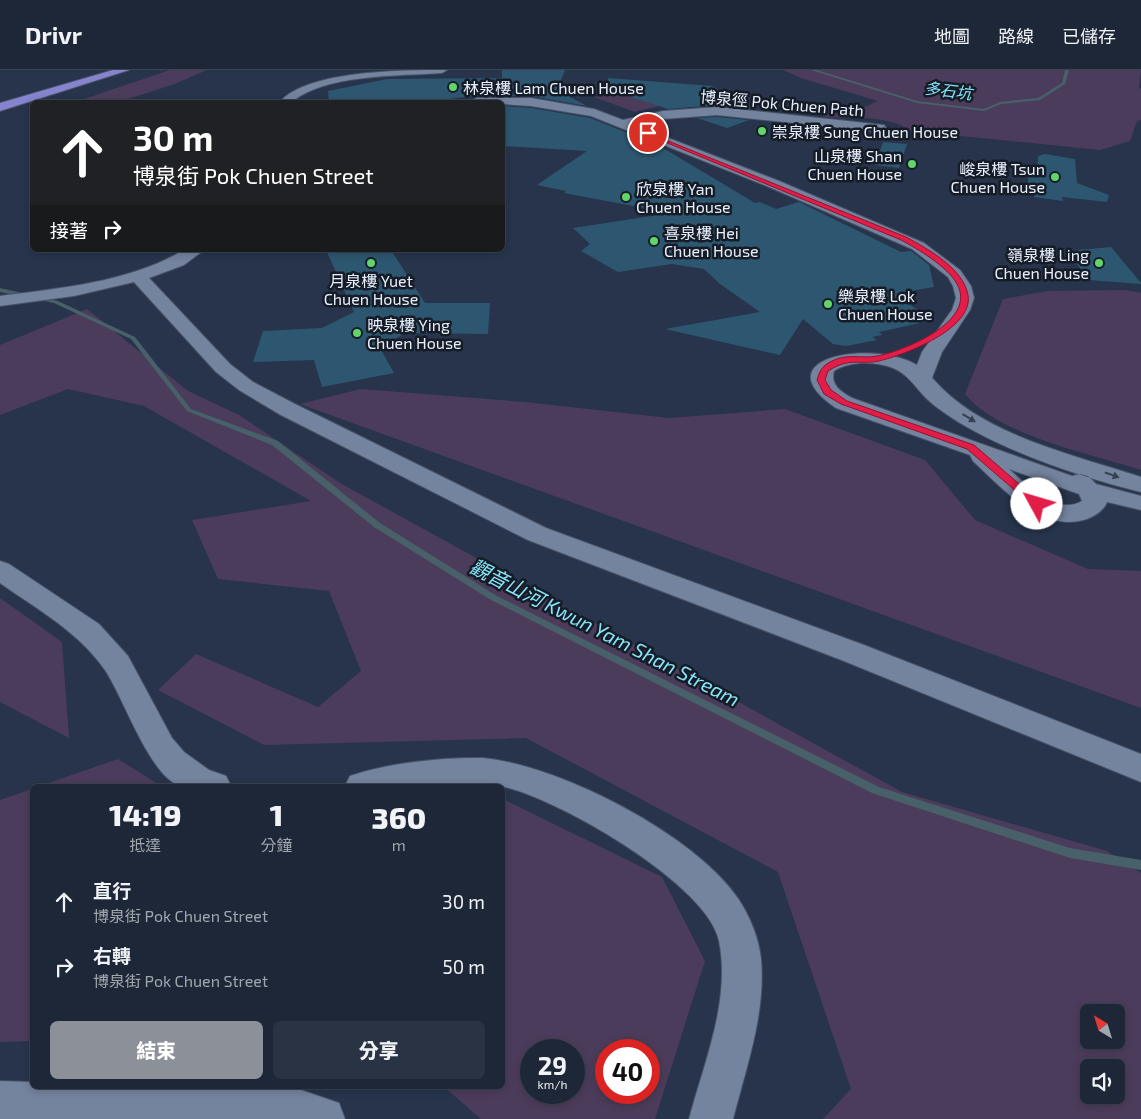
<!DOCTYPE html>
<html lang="zh-TW">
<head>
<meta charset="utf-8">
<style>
  :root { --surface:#1d2738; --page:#2a3343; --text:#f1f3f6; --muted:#a0a5ae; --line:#3b4453; --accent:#8c9099 }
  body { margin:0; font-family:"Exo 2","Noto Sans TC",sans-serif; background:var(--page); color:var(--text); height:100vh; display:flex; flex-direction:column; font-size:19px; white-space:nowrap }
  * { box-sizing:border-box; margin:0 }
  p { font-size:16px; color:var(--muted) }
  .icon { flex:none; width:28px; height:28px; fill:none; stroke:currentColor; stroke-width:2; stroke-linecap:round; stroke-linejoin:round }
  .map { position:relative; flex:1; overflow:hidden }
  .drawer { position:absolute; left:30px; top:714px; width:475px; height:305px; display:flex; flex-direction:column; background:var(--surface); border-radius:8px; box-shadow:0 2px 8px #0003,0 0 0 1px var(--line) }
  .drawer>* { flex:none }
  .top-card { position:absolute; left:30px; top:30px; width:475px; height:152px; border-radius:8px; box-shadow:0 2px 8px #0003,0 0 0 1px var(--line); background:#202124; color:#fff; overflow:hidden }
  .needle { width:32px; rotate:322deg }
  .controls { position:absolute; left:1080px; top:934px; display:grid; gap:10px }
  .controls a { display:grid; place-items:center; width:45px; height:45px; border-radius:8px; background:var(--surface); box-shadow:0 2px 8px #0003,0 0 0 1px var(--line); font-size:25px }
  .speed { position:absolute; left:520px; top:969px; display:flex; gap:10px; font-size:25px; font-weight:700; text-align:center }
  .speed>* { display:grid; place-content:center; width:65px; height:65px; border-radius:50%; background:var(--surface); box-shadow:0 2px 8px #0003,0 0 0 1px var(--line); line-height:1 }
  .speed small { font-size:12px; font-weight:400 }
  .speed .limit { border:8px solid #d22; background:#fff; color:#111 }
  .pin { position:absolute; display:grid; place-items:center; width:42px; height:42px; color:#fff; margin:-21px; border:2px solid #fff; border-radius:50%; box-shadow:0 1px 5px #0007 }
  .me { position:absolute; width:55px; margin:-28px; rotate:309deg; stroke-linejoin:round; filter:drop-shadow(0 0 4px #0008) }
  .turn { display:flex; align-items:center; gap:18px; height:105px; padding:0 20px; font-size:22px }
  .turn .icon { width:65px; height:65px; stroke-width:2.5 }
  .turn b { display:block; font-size:35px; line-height:42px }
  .then { display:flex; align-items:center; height:48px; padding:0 20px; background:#0003; gap:10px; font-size:19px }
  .eta { display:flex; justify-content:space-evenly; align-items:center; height:85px; text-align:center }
  .eta b { font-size:30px; font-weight:800; line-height:35px }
  .action { display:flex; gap:10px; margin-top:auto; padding:10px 20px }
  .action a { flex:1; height:58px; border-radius:8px; background:var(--accent); color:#fff; font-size:20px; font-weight:800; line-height:58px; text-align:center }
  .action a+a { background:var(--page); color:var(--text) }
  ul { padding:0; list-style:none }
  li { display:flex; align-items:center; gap:15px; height:65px; padding:0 20px }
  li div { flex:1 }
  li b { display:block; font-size:19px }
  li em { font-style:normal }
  header { display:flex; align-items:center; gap:30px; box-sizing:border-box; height:70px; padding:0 25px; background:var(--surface); border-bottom:1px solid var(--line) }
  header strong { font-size:24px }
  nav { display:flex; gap:28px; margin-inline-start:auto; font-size:18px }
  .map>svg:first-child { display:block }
  .green { fill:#4c3c5b; fill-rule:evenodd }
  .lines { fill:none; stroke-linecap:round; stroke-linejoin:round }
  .stream { fill:#476069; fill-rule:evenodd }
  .building { fill:#2d5771 }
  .minor-casing { stroke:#475266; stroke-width:2 }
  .highway-casing { stroke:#475266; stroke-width:2 }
  .minor { fill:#74839e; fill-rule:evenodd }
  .highway { fill:#8683cf; fill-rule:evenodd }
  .oneway { fill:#364050 }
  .route { fill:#e11d48; stroke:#92132f }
  .poi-dot { fill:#61d46a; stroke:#151c26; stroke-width:2 }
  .labels { text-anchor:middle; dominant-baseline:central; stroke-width:5; stroke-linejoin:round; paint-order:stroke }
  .far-poi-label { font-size:16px; fill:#e6effe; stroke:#151c26; text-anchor:start }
  .far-water-label { font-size:16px; font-style:italic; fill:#87e4fa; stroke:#151c26 }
  .far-street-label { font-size:16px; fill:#e6effe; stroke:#151c26 }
  .water-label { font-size:20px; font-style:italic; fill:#87e4fa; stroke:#151c26 }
</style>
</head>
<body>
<header>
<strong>Drivr</strong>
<nav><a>地圖</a><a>路線</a><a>已儲存</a></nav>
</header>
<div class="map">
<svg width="1141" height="1049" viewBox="0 0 1141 1049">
  <rect width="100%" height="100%" fill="#27344b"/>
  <path class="green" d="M170,0h37l-35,15 -54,17h-43z
    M783,0h358l-2,18 2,1v31l-4,1 -7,20 -30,9 -189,-19c-26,-18 -59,-11 -88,-14v-3l30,-2 25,-11 -77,-23z
    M621,21l42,14 -28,7 -41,-15z
    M1125,220l16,3v177c-51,-16 -143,-35 -176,-76l38,-95 44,-8z
    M87,239l101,82 51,24 101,68 562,309 205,59 34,22v246h-318l28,-30 -73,-217 -252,-134 -262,7 -106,-55 38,-36 122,53 43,-36 -32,-80 -111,-12 -26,-59 119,-19 -167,-95 -76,-17 -68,26v-70zM1089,942h27v28h-27zM1089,998h27v27h-27z
    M361,319l164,13 144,16 116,-9 140,51 50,60 113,49 53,2v137l-841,-304z
    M0,528l62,44 7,96 -69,-36z
    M118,689l43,27h-121z
    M32,719v252l-32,1v-242z
    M503,729l159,78 43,84 -50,158h-174l-38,-33h59zM531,980h43v42h-43zM606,980h43v42h-43z"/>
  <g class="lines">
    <path class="stream" d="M811,0h6l100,31 67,8 16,-7 38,-4 24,-15 3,-13h4l-4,14 -25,16 -39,4 -17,7 -67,-8z
      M0,218l58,13 77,36 56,72 87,32 102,82 117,73 382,191 191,61 71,12v10l-71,-12 -198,-65 -381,-193 -117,-73 -102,-82 -85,-34 -56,-72 -77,-36 -54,-11z"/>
  </g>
  <path class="building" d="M502,0h63l-8,20 30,16 -56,-10h-55l-55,6h-92l-1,-11 59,-12 115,-1z
    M608,8l104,8 44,23 -39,-4 -49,4 -62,-20z
    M502,36l29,2 59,10 68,27 97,58 5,-1 16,7 23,-7 102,50 10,-1 18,14 5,22 -29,5 2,1 -6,2 3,2 -5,1 35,22 -55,12 3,3 -10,2 5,3 -31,6 -13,-2 -30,-25 -23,36 -115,-26 95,-17 -40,-28 -16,-15 -32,-5 -54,8 -37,-21 9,-7 -17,-16 98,-15 -107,-20 2,-2 -29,-6 50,-34 -85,-5z
    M717,47l32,3 -22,8 -30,-10z
    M883,72l24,2 -8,24 -24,-3z
    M1045,84l30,5 2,24 32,12 -2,7 -45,-5 1,4 -29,-4v-3h-6v-25l9,1 1,-14z
    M1111,177l30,36v1l-52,-4 -22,-29z
    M326,180h65l34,53h65l-2,31 -83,-1 -25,15 14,25 -72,14 -8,-27 -61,2 10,-31 59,-3 32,-16z"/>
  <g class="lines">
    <defs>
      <path id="minor" d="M447,0l-5,3c-43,3 -117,1 -150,29h-12c27,-32 126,-32 167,-32z
        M476,28h55l63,11 29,11 40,-9 54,-4 167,18 2,3 -6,4 -163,-17 -54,4 -28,6 144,56 145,62 36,27 11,16 3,12 -4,12 -28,42 -10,26 2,2c48,55 140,75 207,97v15c-57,-14 -131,-39 -181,-69 -12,-8 -24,-15 -34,-25 -11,-11 -18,-24 -33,-30 -19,-7 -43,-7 -59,3 -4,14 7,21 18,27l220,78 8,-2 8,2 8,8 45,12v14l-34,-8c-3,8 -12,14 -20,17 -45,15 -85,-31 -114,-58l-3,-6 -134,-47c-75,-51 37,-69 81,-43l5,-13 30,-42 4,-12 -3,-12 -5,-9 -36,-28 -143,-62 -178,-71 -60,-10 -61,-4zM1009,399l70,25 3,7c-25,15 -55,-15 -73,-32z
        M184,180h20l-20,15 -35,13 81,86 23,18 42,22 251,124 318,117 277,109v28l-297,-121 -316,-121 -249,-126 -40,-24 -23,-18 -82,-90 -60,14 -74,10v-10c62,-8 130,-14 184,-46z
        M0,491l9,3 90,60 29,32 44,82 12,14 25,18 17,6 5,10c-14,0 -38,4 -50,0 -31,-8 -58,-90 -76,-116 -26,-38 -68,-61 -105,-87z
        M483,688c76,7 213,77 256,142 11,17 20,39 22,59 5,54 -15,109 -28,160h-44c15,-56 42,-119 30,-178 -11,-57 -165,-145 -219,-155 -18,-3 -38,0 -56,0 -33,1 -67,2 -99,0l5,-10c39,-13 91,-19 133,-18z
        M0,1011l32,1v4h240l29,4 38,13 6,16h-345z"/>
      <path id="highway" d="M113,0h16l-129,41v-8z"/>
    </defs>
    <use href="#minor" class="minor-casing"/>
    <use href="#highway" class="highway-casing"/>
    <use href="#minor" class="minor"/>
    <use href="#highway" class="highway"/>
  </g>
  <defs><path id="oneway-solid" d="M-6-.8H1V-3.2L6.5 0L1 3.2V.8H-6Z" transform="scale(1.25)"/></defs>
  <g class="oneway">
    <use href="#oneway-solid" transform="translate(969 348) rotate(31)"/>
    <use href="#oneway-solid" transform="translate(1112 405) rotate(19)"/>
  </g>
  <path class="route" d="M646,62l260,105c22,12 57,31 62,58 6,34 -64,60 -89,66 -21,4 -29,-4 -51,10l-3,9 6,10 16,11 127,44 66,57v4h-7l-66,-57 -126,-45 -17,-10 -7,-14c3,-10 5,-14 15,-19 15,-8 30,-2 45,-5 27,-5 101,-35 80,-72 -9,-17 -39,-35 -56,-44l-255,-106z"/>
  <g class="poi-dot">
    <circle cx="453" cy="17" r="5"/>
    <circle cx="762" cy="61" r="5"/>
    <circle cx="912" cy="94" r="5"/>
    <circle cx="1055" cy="107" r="5"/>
    <circle cx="626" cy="127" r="5"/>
    <circle cx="654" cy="171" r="5"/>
    <circle cx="371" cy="193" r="5"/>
    <circle cx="1099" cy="193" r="5"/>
    <circle cx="828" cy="234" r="5"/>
    <circle cx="357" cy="263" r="5"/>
  </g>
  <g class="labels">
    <g class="far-poi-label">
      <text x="463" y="17">林泉樓 Lam Chuen House</text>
      <text x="772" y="61">崇泉樓 Sung Chuen House</text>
      <text x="902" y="85" text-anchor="end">山泉樓 Shan<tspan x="902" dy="18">Chuen House</tspan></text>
      <text x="1045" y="98" text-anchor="end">峻泉樓 Tsun<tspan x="1045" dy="18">Chuen House</tspan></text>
      <text x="636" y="118">欣泉樓 Yan<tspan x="636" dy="18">Chuen House</tspan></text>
      <text x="664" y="162">喜泉樓 Hei<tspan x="664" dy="18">Chuen House</tspan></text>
      <text x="1089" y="184" text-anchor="end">嶺泉樓 Ling<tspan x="1089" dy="18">Chuen House</tspan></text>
      <text x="371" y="210" text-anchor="middle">月泉樓 Yuet<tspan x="371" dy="18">Chuen House</tspan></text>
      <text x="838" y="225">樂泉樓 Lok<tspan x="838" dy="18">Chuen House</tspan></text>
      <text x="367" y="254">映泉樓 Ying<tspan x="367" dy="18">Chuen House</tspan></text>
    </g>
    <g class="far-water-label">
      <text transform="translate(948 20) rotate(7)">多石坑</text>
    </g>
    <g class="far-street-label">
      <text transform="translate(782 33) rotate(5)">博泉徑 Pok Chuen Path</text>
    </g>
    <g class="water-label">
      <text transform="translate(605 562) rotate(27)">觀音山河 Kwun Yam Shan Stream</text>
    </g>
  </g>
</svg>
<div class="controls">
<a><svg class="needle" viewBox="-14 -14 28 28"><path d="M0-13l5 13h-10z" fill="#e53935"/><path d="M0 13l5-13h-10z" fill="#a0a5ae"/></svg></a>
<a><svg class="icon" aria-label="sound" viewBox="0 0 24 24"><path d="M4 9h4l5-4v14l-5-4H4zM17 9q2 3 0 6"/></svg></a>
</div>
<div class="speed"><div>29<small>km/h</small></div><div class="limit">40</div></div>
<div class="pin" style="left:648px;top:63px;background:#d93025"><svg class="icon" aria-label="arrive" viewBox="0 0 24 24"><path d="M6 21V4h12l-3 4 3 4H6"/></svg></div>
<svg class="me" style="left:1037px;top:434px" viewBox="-20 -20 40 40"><circle r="19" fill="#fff"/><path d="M0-13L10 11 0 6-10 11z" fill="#e11d48"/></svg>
<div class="top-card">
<div class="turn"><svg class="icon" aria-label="ahead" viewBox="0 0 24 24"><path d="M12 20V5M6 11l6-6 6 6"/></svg><div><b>30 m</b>博泉街 Pok Chuen Street</div></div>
<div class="then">接著<svg class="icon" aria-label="right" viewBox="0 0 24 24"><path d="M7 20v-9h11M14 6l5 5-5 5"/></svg></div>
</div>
<section class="drawer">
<div class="eta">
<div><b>14:19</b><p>抵達</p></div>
<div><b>1</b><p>分鐘</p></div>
<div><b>360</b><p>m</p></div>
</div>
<ul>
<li><svg class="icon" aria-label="ahead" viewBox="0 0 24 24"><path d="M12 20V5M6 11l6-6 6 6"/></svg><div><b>直行</b><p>博泉街 Pok Chuen Street</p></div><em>30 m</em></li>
<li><svg class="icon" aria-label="right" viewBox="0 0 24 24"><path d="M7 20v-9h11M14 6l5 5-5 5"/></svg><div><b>右轉</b><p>博泉街 Pok Chuen Street</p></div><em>50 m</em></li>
</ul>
<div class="action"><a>結束</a><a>分享</a></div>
</section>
</div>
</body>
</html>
